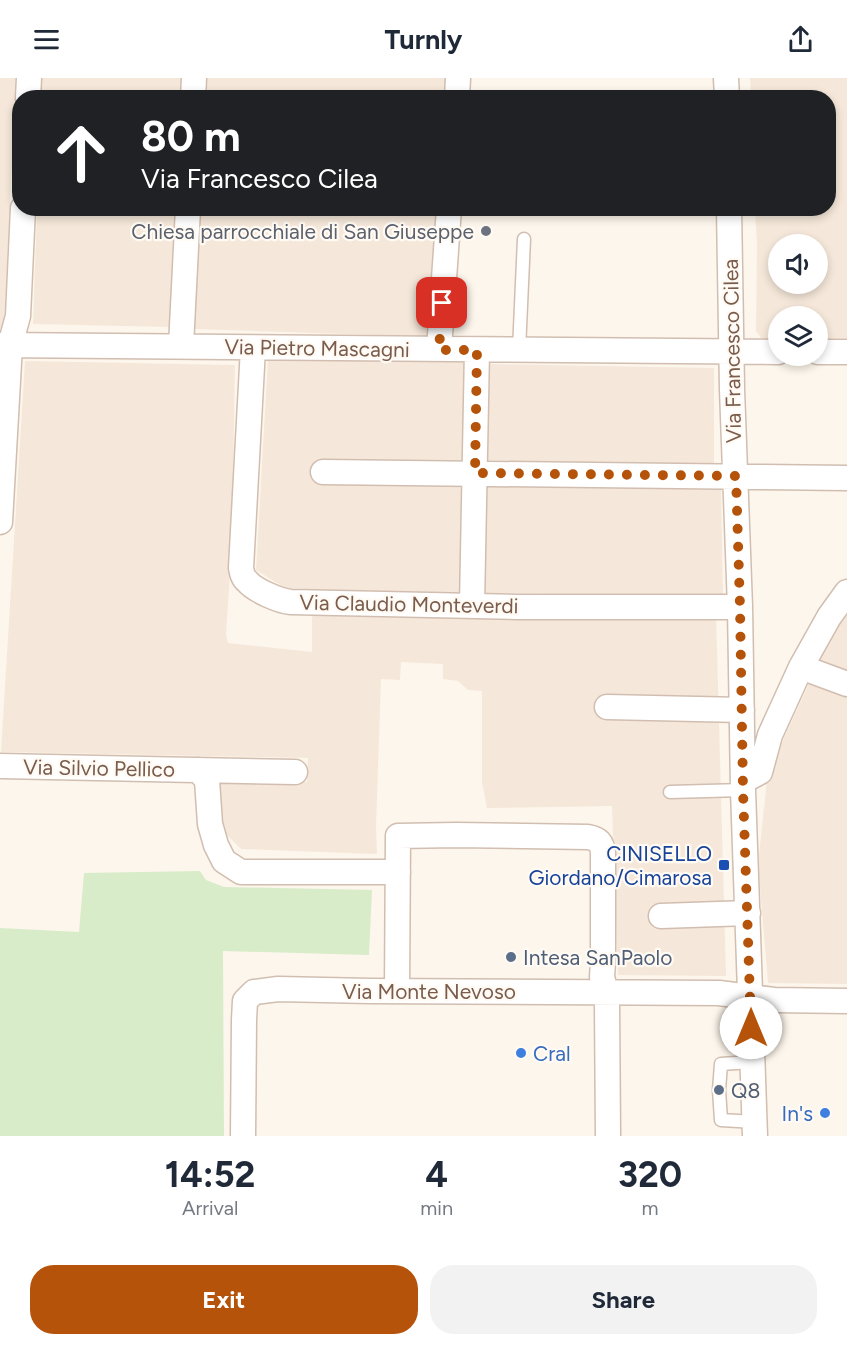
<!DOCTYPE html>
<html lang="en">
<head>
<meta charset="utf-8">
<style>
  :root { --surface:#fff; --page:#f2f2f3; --text:#1f2937; --muted:#747a83; --accent:#b45309 }
  body { margin:0; font-family:Figtree,sans-serif; background:var(--page); color:var(--text); height:100vh; display:flex; flex-direction:column; font-size:22px; white-space:nowrap }
  * { box-sizing:border-box; margin:0 }
  p { font-size:20px; color:var(--muted) }
  .icon { flex:none; width:33px; height:33px; fill:none; stroke:currentColor; stroke-width:2; stroke-linecap:round; stroke-linejoin:round }
  .map { position:relative; height:1058px; overflow:hidden }
  .drawer { display:flex; flex-direction:column; background:var(--surface); flex:1 }
  .drawer>* { flex:none }
  .guide { position:absolute; left:12px; top:12px; width:824px; height:126px; border-radius:24px; box-shadow:0 3px 9px #0003; background:#202124; color:#fff; overflow:hidden }
  .tools { position:absolute; left:768px; top:156px; display:grid; gap:12px }
  .tools a { display:grid; place-items:center; width:60px; height:60px; border-radius:50%; background:var(--surface); box-shadow:0 3px 9px #0003; font-size:30px }
  .pin { position:absolute; display:grid; place-items:center; width:51px; height:51px; color:#fff; margin:-26px; border-radius:12px; box-shadow:0 3px 9px #0006 }
  .me { position:absolute; width:66px; margin:-33px; rotate:0deg; stroke-linejoin:round; filter:drop-shadow(0 0 4px #0008) }
  .turn { display:flex; align-items:center; gap:21px; height:126px; padding:0 30px; font-size:27px }
  .turn .icon { width:78px; height:78px; stroke-width:2.5 }
  .turn b { display:block; font-size:42px; line-height:51px }
  .eta { display:flex; justify-content:space-evenly; align-items:center; height:102px; text-align:center }
  .eta b { font-size:36px; font-weight:700; line-height:42px }
  .button { display:flex; gap:12px; margin-top:auto; padding:12px 30px }
  .button a { flex:1; height:69px; border-radius:24px; background:var(--accent); color:#fff; font-size:24px; font-weight:700; line-height:69px; text-align:center }
  .button a+a { background:var(--page); color:var(--text) }
  header { display:flex; justify-content:space-between; align-items:center; height:78px; padding:0 30px; background:var(--surface); font-size:27px; font-weight:700 }
  .map>svg:first-child { display:block }
  .residential { fill:#f5e8da; fill-rule:evenodd }
  .green { fill:#d8ecc9 }
  .lines { fill:none; stroke-linecap:round; stroke-linejoin:round }
  .lane-casing { stroke:#d1beb0; stroke-width:15 }
  .street-casing { stroke:#d1beb0; stroke-width:27 }
  .lane { stroke:#fff; stroke-width:12 }
  .street { stroke:#fff; stroke-width:24 }
  .route { stroke:#b45309; stroke-width:10; stroke-dasharray:0 18 }
  .worship-dot { fill:#6b7280; stroke:#fffaf3; stroke-width:2 }
  .transit-dot { fill:#1a4fb4; stroke:#fffaf3; stroke-width:2 }
  .service-dot { fill:#5c6f8a; stroke:#fffaf3; stroke-width:2 }
  .shop-dot { fill:#3f7fe0; stroke:#fffaf3; stroke-width:2 }
  .labels { text-anchor:middle; dominant-baseline:central; stroke-width:4.5; stroke-linejoin:round; paint-order:stroke }
  .worship-label { font-size:21px; fill:#5b616d; stroke:#fffaf3; text-anchor:end }
  .street-label { font-size:21px; fill:#7a5c4d; stroke:#fffaf3 }
  .transit-label { font-size:21px; fill:#164399; stroke:#fffaf3; text-anchor:end }
  .service-label { font-size:21px; fill:#4e5e75; stroke:#fffaf3; text-anchor:start }
  .shop-label { font-size:21px; fill:#366cbe; stroke:#fffaf3; text-anchor:start }
</style>
</head>
<body>
<header><svg class="icon" aria-label="menu" viewBox="0 0 24 24"><path d="M4 6h16M4 12h16M4 18h16"/></svg>Turnly<svg class="icon" aria-label="share" viewBox="0 0 24 24"><path d="M12 15V3M7 8l5-5 5 5M5 13v7h14v-7"/></svg></header>
<div class="map">
<svg width="847" height="1058" viewBox="0 0 847 1058">
  <rect width="100%" height="100%" fill="#fdf6ec"/>
  <path class="residential" d="M0,0h16l-12,250h-4z
    M42,0h140l-1,19 -140,1z
    M207,0h242v19l-243,1z
    M750,0h97v260l-29,1v-23h-40v23l-17,-1 -5,-7 1,-87 -2,-35 73,-1v-110l-77,-1zM778,166h40v40h-40z
    M37,131h139l-6,118 -137,-3z
    M200,131h243l-6,128 -244,-8z
    M268,280l205,4 -6,234 -182,-8 -29,-18z
    M25,283l210,4 -3,179 -6,90 2,9 84,9v-42l404,4 10,362 -108,-1 -6,-169 -125,2 -5,-26v-91l-14,-1 -10,-9 -15,-2v-15l-42,-2 -1,18 -19,-1 -5,148 1,27 -136,-5 -17,-17 -6,-56 89,6 1,-24 -307,-6z
    M488,286l226,4v101l-228,-9z
    M486,400l235,10 2,107 -241,-2z
    M847,536v370l-79,-1 -10,-119 9,-84 17,-42 47,-102z"/>
  <path class="green" d="M200,793l6,9 18,7 148,3 -3,65 -146,-4 1,185h-224v-208l79,4 5,-59z"/>
  <g class="lines">
    <defs>
      <path id="lane" d="M519,272l5,-111
        M670,714l73,-2
        M752,984l-31,2 -2,26 2,30 34,2"/>
      <path id="street" d="M726,0l1,20
        M28,20l1,-20
        M193,20l1,-20
        M457,20l1,-20
        M729,130l3,181 8,218 3,183 12,346
        M0,267l778,7
        M181,268l7,-138
        M253,270l-12,220c1,5 2,10 6,13 7,9 32,20 44,21l226,5h223
        M439,271l10,-141
        M818,274h29
        M323,394l524,6
        M0,444l10,-177 8,-29 5,-108
        M472,527l5,-255
        M801,589l46,17
        M607,629l135,3
        M0,688l295,6
        M198,692l9,10 3,44 6,21 8,16 17,11h157
        M743,703l17,-9 10,-37 31,-68 28,-50 18,-25
        M661,838l87,-3
        M397,913l1,-155 58,-1 132,2c11,2 14,6 15,16v109l-1,15 4,15 1,12 1,132
        M243,1058l1,-116 1,-19 9,-9 24,-3 92,2 349,2 55,7 73,1"/>
    </defs>
    <use href="#lane" class="lane-casing"/>
    <use href="#street" class="street-casing"/>
    <use href="#lane" class="lane"/>
    <use href="#street" class="street"/>
  </g>
  <g class="lines">
    <path class="route" d="M442,225l-3,47h38l-2,123 261,3 4,131 3,183 8,238"/>
  </g>
  <circle class="worship-dot" cx="486" cy="153" r="6"/>
  <rect class="transit-dot" x="718" y="781" width="12" height="12" rx="3"/>
  <g class="service-dot">
    <circle cx="511" cy="879" r="6"/>
    <circle cx="719" cy="1012" r="6"/>
  </g>
  <g class="shop-dot">
    <circle cx="521" cy="975" r="6"/>
    <circle cx="825" cy="1035" r="6"/>
  </g>
  <g class="labels">
    <g class="worship-label">
      <text x="474" y="153">Chiesa parrocchiale di San Giuseppe</text>
    </g>
    <g class="street-label">
      <text transform="translate(317 270) rotate(1)">Via Pietro Mascagni</text>
      <text transform="translate(732 273) rotate(-91)">Via Francesco Cilea</text>
      <text transform="translate(409 526) rotate(1)">Via Claudio Monteverdi</text>
      <text transform="translate(99 690) rotate(1)">Via Silvio Pellico</text>
      <text x="429" y="913">Via Monte Nevoso</text>
    </g>
    <g class="transit-label">
      <text x="712" y="775">CINISELLO<tspan x="712" dy="24">Giordano/Cimarosa</tspan></text>
    </g>
    <g class="service-label">
      <text x="523" y="879">Intesa SanPaolo</text>
      <text x="731" y="1012">Q8</text>
    </g>
    <g class="shop-label">
      <text x="533" y="975">Cral</text>
      <text x="813" y="1035" text-anchor="end">In's</text>
    </g>
  </g>
</svg>
<div class="tools">
<a><svg class="icon" aria-label="sound" viewBox="0 0 24 24"><path d="M4 9h4l5-4v14l-5-4H4zM17 9q2 3 0 6"/></svg></a>
<a><svg class="icon" aria-label="layers" viewBox="0 0 24 24"><path d="M12 4l9 5-9 5-9-5zM3 14l9 5 9-5"/></svg></a>
</div>
<div class="pin" style="left:442px;top:225px;background:#d93025"><svg class="icon" aria-label="arrive" viewBox="0 0 24 24"><path d="M6 21V4h12l-3 4 3 4H6"/></svg></div>
<svg class="me" style="left:751px;top:950px" viewBox="-20 -20 40 40"><circle r="19" fill="#fff"/><path d="M0-13L10 11 0 6-10 11z" fill="#b45309"/></svg>
<div class="guide">
<div class="turn"><svg class="icon" aria-label="ahead" viewBox="0 0 24 24"><path d="M12 20V5M6 11l6-6 6 6"/></svg><div><b>80 m</b>Via Francesco Cilea</div></div>
</div>
</div>
<section class="drawer">
<div class="eta">
<div><b>14:52</b><p>Arrival</p></div>
<div><b>4</b><p>min</p></div>
<div><b>320</b><p>m</p></div>
</div>
<div class="button"><a>Exit</a><a>Share</a></div>
</section>
</body>
</html>
